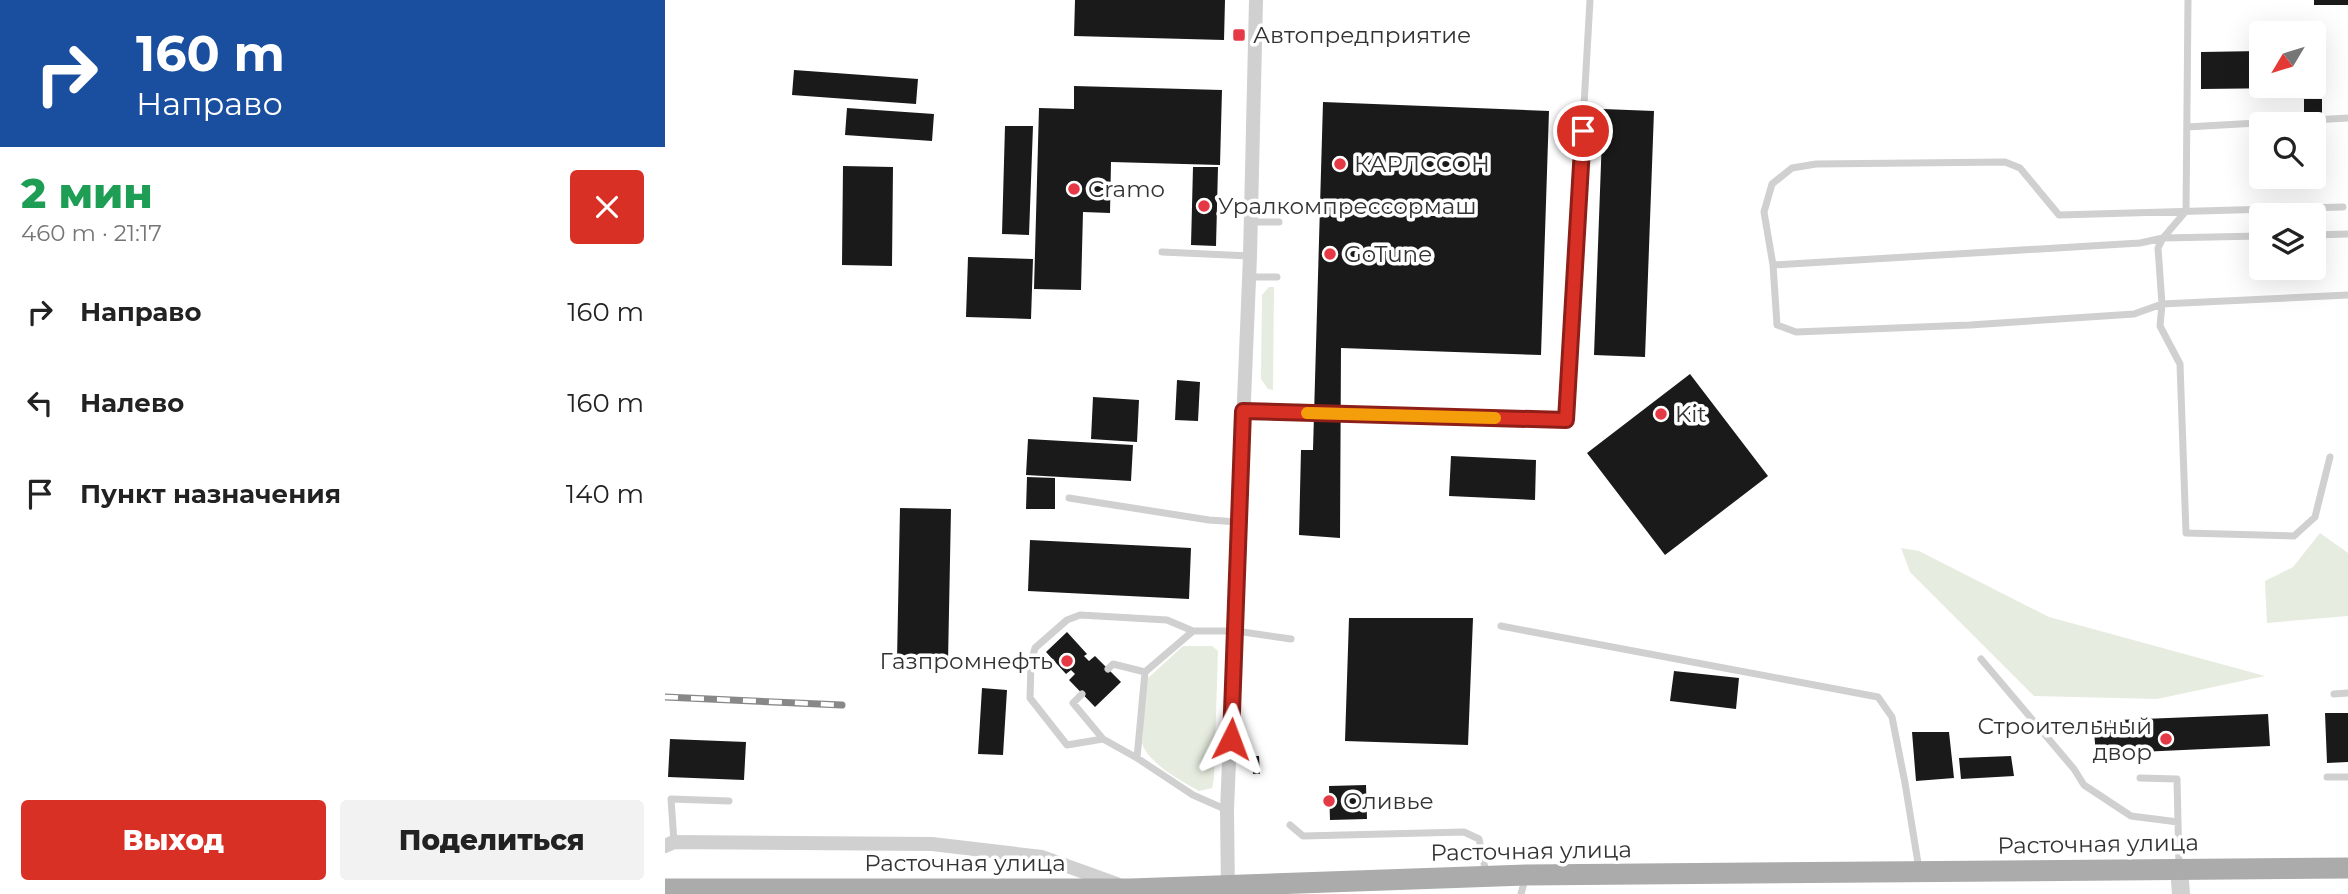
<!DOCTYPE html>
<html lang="ru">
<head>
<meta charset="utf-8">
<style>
  :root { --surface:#fff; --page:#f2f2f2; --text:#222; --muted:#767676; --accent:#d93025 }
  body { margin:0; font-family:Montserrat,sans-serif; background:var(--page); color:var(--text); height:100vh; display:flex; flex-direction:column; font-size:26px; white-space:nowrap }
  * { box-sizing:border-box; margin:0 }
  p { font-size:23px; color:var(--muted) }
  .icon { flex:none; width:38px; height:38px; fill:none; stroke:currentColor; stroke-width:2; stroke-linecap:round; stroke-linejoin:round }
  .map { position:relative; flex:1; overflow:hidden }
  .details { display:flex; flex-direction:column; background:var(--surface); width:665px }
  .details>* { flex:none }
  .banner { background:#1a4fa0; color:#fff; overflow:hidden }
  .needle { width:46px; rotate:232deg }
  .buttons { position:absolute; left:1584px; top:21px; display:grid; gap:14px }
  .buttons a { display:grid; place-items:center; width:77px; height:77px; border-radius:7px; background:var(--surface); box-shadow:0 7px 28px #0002; font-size:35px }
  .pin { position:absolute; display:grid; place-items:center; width:60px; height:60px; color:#fff; margin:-30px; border:4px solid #fff; border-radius:50%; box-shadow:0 2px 7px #0007 }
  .me { position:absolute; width:77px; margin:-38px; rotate:3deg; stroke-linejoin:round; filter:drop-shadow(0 0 5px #0008) }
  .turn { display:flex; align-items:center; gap:24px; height:147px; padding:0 21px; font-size:32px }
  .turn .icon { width:91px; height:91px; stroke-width:2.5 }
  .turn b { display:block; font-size:49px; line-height:60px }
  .round { display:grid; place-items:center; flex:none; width:74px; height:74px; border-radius:7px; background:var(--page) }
  .head { display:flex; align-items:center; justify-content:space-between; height:119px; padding:0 21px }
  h1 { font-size:42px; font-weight:800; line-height:52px; color:#1e9e55 }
  .button { display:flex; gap:14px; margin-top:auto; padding:14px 21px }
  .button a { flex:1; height:80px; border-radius:7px; background:var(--accent); color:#fff; font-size:28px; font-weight:800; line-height:80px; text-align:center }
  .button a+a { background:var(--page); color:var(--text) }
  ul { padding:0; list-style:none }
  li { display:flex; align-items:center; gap:21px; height:91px; padding:0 21px }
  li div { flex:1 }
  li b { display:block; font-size:26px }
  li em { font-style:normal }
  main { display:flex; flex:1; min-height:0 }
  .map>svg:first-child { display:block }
  .green { fill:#e6ecdf }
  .building { fill:#1a1a1a }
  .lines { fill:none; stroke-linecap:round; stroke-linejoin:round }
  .service { stroke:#d0d0d0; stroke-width:7 }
  .minor { stroke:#d0d0d0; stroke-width:14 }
  .tertiary { stroke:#d0d0d0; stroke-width:18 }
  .primary { stroke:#ababab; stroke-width:21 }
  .rail-casing { stroke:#888; stroke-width:7 }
  .rail { stroke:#fff; stroke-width:4.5; stroke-dasharray:13; stroke-linecap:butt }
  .route-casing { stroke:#8d1f18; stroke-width:18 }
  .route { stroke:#d93025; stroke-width:12 }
  .slow { stroke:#f59e0b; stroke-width:12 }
  .poi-dot { fill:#e63946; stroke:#fff; stroke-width:2.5 }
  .labels { text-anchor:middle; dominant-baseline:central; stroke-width:7; stroke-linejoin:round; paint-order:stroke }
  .poi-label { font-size:23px; fill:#333; stroke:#fff; text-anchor:start }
  .street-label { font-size:23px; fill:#333; stroke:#fff }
</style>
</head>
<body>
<main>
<section class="details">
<div class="banner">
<div class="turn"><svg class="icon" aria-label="right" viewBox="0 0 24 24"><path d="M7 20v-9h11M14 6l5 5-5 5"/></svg><div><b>160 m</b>Направо</div></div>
</div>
<div class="head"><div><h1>2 мин</h1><p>460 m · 21:17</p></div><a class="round" style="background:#d93025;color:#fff"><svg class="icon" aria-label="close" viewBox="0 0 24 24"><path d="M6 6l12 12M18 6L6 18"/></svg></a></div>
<ul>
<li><svg class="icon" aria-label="right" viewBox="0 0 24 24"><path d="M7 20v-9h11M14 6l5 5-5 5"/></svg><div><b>Направо</b></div><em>160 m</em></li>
<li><svg class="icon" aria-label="left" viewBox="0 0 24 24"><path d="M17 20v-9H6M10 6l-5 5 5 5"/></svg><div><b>Налево</b></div><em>160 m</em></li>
<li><svg class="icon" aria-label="arrive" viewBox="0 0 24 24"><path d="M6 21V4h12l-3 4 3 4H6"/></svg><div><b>Пункт назначения</b></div><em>140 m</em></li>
</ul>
<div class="button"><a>Выход</a><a>Поделиться</a></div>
</section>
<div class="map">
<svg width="1683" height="894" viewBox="0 0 1683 894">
  <rect width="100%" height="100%" fill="#fff"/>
  <path class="green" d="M604,287h5l-1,103 -5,-1 -7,-10 1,-84z
    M1655,533l28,20v63l-81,7 -2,-42 28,-14z
    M1236,548l18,3 130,66 216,59 -108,23 -123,-3 -124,-124z
    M518,646h29l6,5 -4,127 -2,10 -13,3c-18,-10 -51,-28 -57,-48l4,-63z"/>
  <path class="building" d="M410,0h150l-1,40 -150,-4z
    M1649,0h34v5h-34z
    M1596,51v35h26v2l-86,1v-37z
    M129,70l124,9 -2,25 -124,-9z
    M409,86l148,4 -2,75 -109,-3 -1,51 -27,-1 -2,78 -47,-1 5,-181 35,1z
    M1639,99h18v14h-18z
    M658,102l226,9 -8,244 -200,-7 -1,190 -41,-3 2,-85h12z
    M182,108l87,6 -2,27 -87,-6z
    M938,109l51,2 -9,246 -51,-2z
    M340,126h28l-4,109 -27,-1z
    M178,166l50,1 -1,99 -50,-1z
    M528,167h25l-2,79 -25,-1z
    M303,257l65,2 -2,60 -65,-2z
    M1025,374l78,102 -103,79 -78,-102z
    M512,380l23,2 -2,39 -23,-1z
    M428,397l46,3 -2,42 -46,-3z
    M363,439l105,6 -2,36 -105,-6z
    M786,456l85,4 -1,40 -86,-4z
    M362,477l28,1v31h-29z
    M235,508l51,1 -3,153 -51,-2z
    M365,540l161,8 -2,51 -161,-8z
    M684,618h124l-5,127 -123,-4z
    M402,632l20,22 -3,2 5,5 6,-5 26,26 -26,25 -26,-27 6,-6 -4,-4 -5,4 -20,-22z
    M1009,671l65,7 -3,31 -66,-8z
    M317,688l25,2 -4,65 -25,-1z
    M1660,713h23v49l-21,1z
    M1603,714l2,32 -174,8 -3,-33z
    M1247,732h37l5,46 -38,3z
    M5,739l76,3 -2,38 -76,-3z
    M587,756h7l1,18h-7z
    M1346,756l3,20 -53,3 -2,-21z
    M701,785l1,34 -37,1 -1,-34z"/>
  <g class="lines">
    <path class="service" d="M1523,0l-2,211 -23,27 -5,10 4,56 -2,22 20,38 6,169 108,3 21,-19 15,-60
      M1522,127l161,-9
      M1678,207l-284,8 -39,-47 -15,-6 -189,2 -24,4 -20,16 -8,28 9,53 4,60 19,7 174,-7 164,-11 28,-10 186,-9
      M586,222h28
      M1648,235l35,-1
      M497,252l88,4
      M1108,265l367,-22 23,-5 98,-2
      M585,277h27
      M579,411l322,9 24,-420
      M404,498l140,22 29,2
      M836,626l377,71 14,20 13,66 14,86
      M1316,659l93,110 10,16 47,31 47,6
      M443,669l5,-5 32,8 48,-41h43l55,8
      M417,694l-9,9 30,36 34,19 56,37 34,15
      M1669,694l14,-1
      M438,739l-36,6 -37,-47 1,-35 4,-15 32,-28 13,-5 87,5 26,11
      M472,758l8,-86
      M1662,777h21
      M1475,778l37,1 2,88
      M625,825l13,11 161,-4 15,7 7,34
      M9,842l-3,-43 58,2
      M856,894l4,-15"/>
    <path class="minor" d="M0,846l9,-4 258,2 110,13 75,27
      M563,893l-1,-83 23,-554 6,-256"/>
    <path class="tertiary" d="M1514,868l2,26"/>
    <path class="primary" d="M0,889h466l395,-14 822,-7"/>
    <defs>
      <path id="rail" d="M0,697l177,8"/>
    </defs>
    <use href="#rail" class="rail-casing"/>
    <use href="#rail" class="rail"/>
  </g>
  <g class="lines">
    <defs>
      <path id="route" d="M566,739l12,-328 323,9 17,-289"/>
    </defs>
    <use href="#route" class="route-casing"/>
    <use href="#route" class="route"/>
    <path class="slow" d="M642,413l188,5"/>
  </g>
  <g class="poi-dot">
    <rect x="567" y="28" width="14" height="14" rx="3.5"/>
    <circle cx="675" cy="164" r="7"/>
    <circle cx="409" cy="189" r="7"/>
    <circle cx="539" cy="206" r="7"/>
    <circle cx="665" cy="254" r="7"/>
    <circle cx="996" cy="414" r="7"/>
    <circle cx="402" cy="661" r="7"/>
    <circle cx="1501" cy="739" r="7"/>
    <circle cx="664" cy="801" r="7"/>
  </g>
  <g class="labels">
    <g class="poi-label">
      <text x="588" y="35">Автопредприятие</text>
      <text x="689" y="164">КАРЛССОН</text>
      <text x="423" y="189">Cramo</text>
      <text x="553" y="206">Уралкомпрессормаш</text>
      <text x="679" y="254">GoTune</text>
      <text x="1010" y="414">Kit</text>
      <text x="388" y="661" text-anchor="end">Газпромнефть</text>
      <text x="1487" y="726" text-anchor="end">Строительный<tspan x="1487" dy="26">двор</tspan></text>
      <text x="678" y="801">Оливье</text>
    </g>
    <g class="street-label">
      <text transform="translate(1433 844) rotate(-1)">Расточная улица</text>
      <text transform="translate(866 851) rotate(-1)">Расточная улица</text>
      <text x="300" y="863">Расточная улица</text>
    </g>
  </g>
</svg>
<div class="buttons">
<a><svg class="needle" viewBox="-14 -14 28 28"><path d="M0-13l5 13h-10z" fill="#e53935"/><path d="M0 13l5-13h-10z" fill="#767676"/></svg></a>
<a><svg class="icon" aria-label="search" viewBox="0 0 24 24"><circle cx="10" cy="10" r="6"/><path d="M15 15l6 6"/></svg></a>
<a><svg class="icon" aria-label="layers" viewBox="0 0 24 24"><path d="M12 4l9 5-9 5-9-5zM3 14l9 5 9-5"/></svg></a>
</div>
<div class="pin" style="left:918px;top:131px;background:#d93025"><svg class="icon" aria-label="arrive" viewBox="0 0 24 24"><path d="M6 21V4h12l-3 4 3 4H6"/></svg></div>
<svg class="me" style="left:566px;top:739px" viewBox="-20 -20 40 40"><path d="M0-17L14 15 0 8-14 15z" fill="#d93025" stroke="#fff" stroke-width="4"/></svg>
</div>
</main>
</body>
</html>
